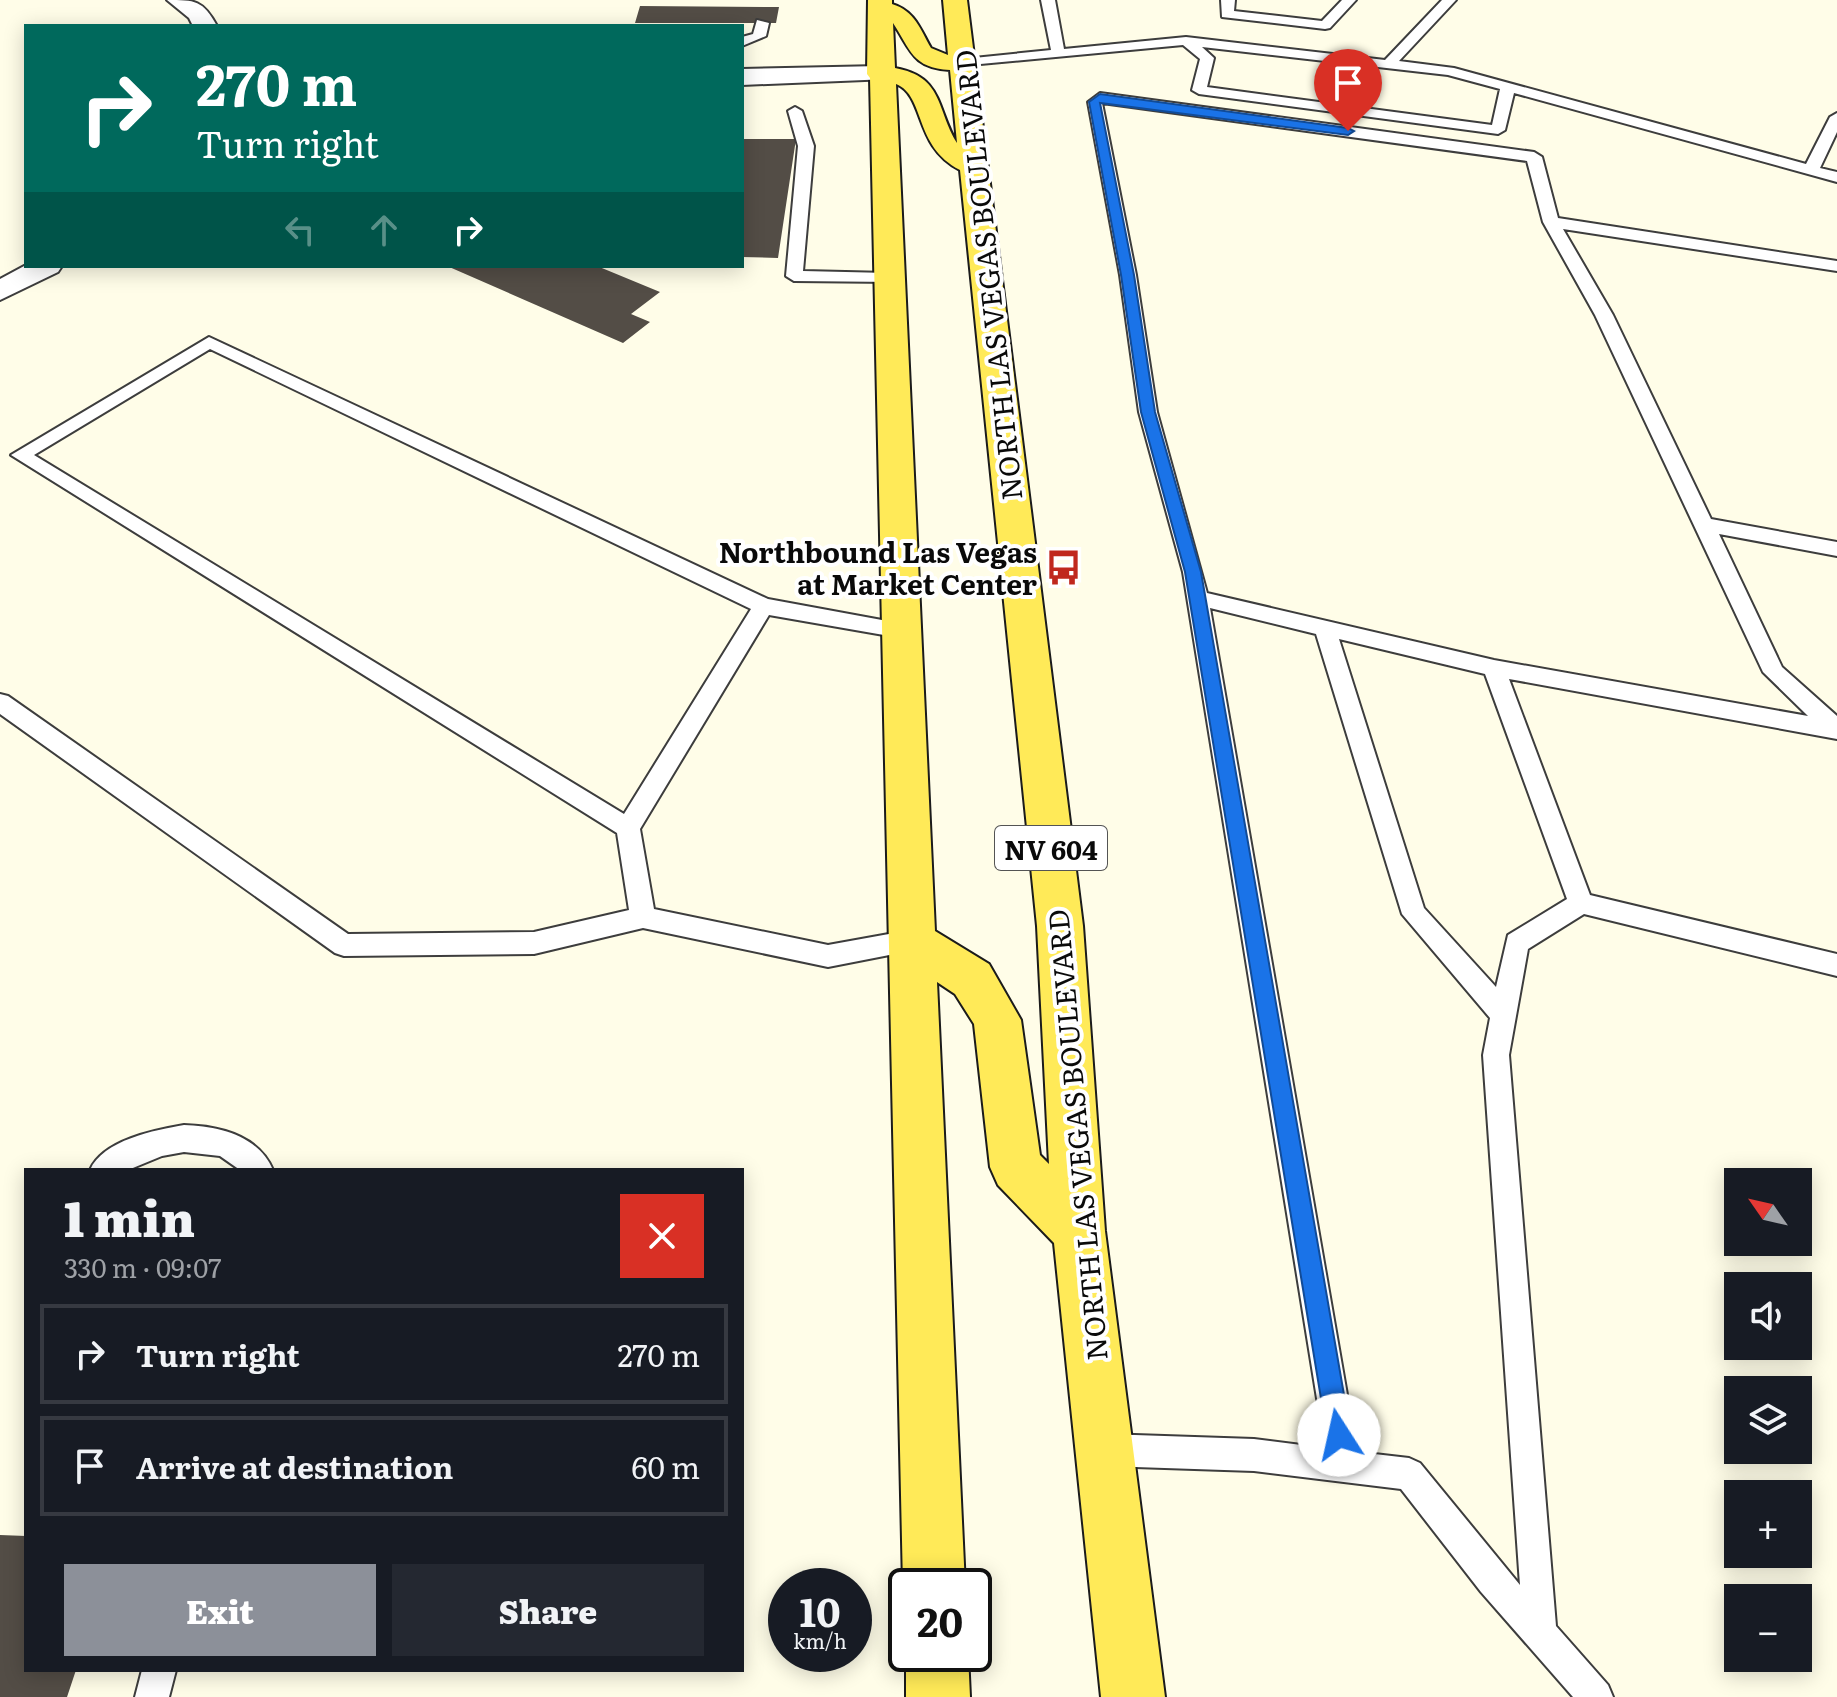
<!DOCTYPE html>
<html lang="en">
<head>
<meta charset="utf-8">
<style>
  :root { --surface:#171b24; --page:#242831; --text:#f1f3f6; --muted:#9ea1a6; --line:#363941; --accent:#8c9099 }
  body { margin:0; font-family:Literata,serif; background:var(--page); color:var(--text); height:100vh; display:flex; flex-direction:column; font-size:30px; white-space:nowrap }
  * { box-sizing:border-box; margin:0 }
  p { font-size:26px; color:var(--muted) }
  .icon { flex:none; width:44px; height:44px; fill:none; stroke:currentColor; stroke-width:2; stroke-linecap:round; stroke-linejoin:round }
  .map { position:relative; flex:1; overflow:hidden }
  .sheet { position:absolute; left:24px; top:1168px; width:720px; height:504px; display:flex; flex-direction:column; background:var(--surface); border-radius:0px; box-shadow:0 4px 20px #0003 }
  .sheet>* { flex:none }
  .top-card { position:absolute; left:24px; top:24px; width:720px; height:244px; border-radius:0px; box-shadow:0 4px 20px #0003; background:#00695c; color:#fff; overflow:hidden }
  .needle { width:52px; rotate:304deg }
  .controls { position:absolute; left:1724px; top:1168px; display:grid; gap:16px }
  .controls a { display:grid; place-items:center; width:88px; height:88px; border-radius:0px; background:var(--surface); box-shadow:0 4px 20px #0003; font-size:40px }
  .speed { position:absolute; left:768px; top:1568px; display:flex; gap:16px; font-size:40px; font-weight:700; text-align:center }
  .speed>* { display:grid; place-content:center; width:104px; height:104px; border-radius:50%; background:var(--surface); box-shadow:0 4px 20px #0003; line-height:1 }
  .speed small { font-size:20px; font-weight:400 }
  .speed .limit { border:4px solid #111; border-radius:12px; background:#fff; color:#111 }
  .pin { position:absolute; display:grid; place-items:center; width:68px; height:68px; color:#fff; margin:-82px -34px; border-radius:50% 50% 50% 0; rotate:-45deg; box-shadow:0 0 8px #0007 }
  .pin .icon { rotate:45deg }
  .me { position:absolute; width:88px; margin:-44px; rotate:350deg; stroke-linejoin:round; filter:drop-shadow(0 0 6px #0008) }
  .turn { display:flex; align-items:center; gap:28px; height:168px; padding:0 40px; font-size:36px }
  .turn .icon { width:104px; height:104px; stroke-width:2.5 }
  .turn b { display:block; font-size:56px; line-height:68px }
  .lanes { display:flex; align-items:center; height:76px; padding:0 40px; background:#0003; justify-content:center; gap:40px; direction:ltr }
  .lanes .off { opacity:.35 }
  .round { display:grid; place-items:center; flex:none; width:84px; height:84px; border-radius:0px; background:var(--page) }
  .head { display:flex; align-items:center; justify-content:space-between; height:136px; padding:0 40px }
  h1 { font-size:48px; font-weight:800; line-height:60px }
  .cta { display:flex; gap:16px; margin-top:auto; padding:16px 40px }
  .cta a { flex:1; height:92px; border-radius:0px; background:var(--accent); color:#fff; font-size:32px; font-weight:800; line-height:92px; text-align:center }
  .cta a+a { background:var(--page); color:var(--text) }
  ul { padding:0; list-style:none }
  li { display:flex; align-items:center; gap:24px; height:100px; margin:0 16px 12px; padding:0 24px; border:4px solid var(--line); border-radius:0px }
  li div { flex:1 }
  li b { display:block; font-size:30px }
  li em { font-style:normal }
  .map>svg:first-child { display:block }
  .building { fill:#534d46 }
  .lines { fill:none; stroke-linecap:round; stroke-linejoin:round }
  .service-casing { stroke:#3d3d3d; stroke-width:4 }
  .minor-casing { stroke:#3d3d3d; stroke-width:4 }
  .primary-casing { stroke:#1b1b1b; stroke-width:4 }
  .service { fill:#fff; fill-rule:evenodd }
  .minor { fill:#fff; fill-rule:evenodd }
  .primary { fill:#ffea58; fill-rule:evenodd }
  .route { fill:#1a73e8; stroke:#114b97; stroke-width:2 }
  .labels { text-anchor:middle; dominant-baseline:central; stroke-width:8; stroke-linejoin:round; paint-order:stroke }
  .shield { fill:#fff; stroke:#545454; stroke-width:2 }
  .shield-label { font-size:26px; font-weight:bold; fill:#0a0a0a }
  .street-label { font-size:28px; fill:#0a0a0a; stroke:#fff }
  .poi-label { font-size:28px; font-weight:bold; fill:#0a0a0a; stroke:#fff; text-anchor:end }
</style>
</head>
<body>
<div class="map">
<svg width="1837" height="1697" viewBox="0 0 1837 1697">
  <rect width="100%" height="100%" fill="#fffde8"/>
  <path class="building" d="M640,6l139,1 -3,16h-141z
    M742,139h54l-18,119 -36,-1z
    M447,266h150l63,26 -29,22 19,8 -27,21z
    M0,1535l26,1v134h50l-9,27h-67z"/>
  <g class="lines">
    <defs>
      <path id="service" d="M1041,0h14l9,49 122,-12 199,23 57,-60h14l-57,61 55,7 352,96 24,-47 7,-4v19l-17,36 17,4v10l-323,-89 -9,37 -7,4 -299,-40 -7,-4 8,-31 -17,-14 -224,21 -2,-3 7,-4 87,-9zM1202,47l246,28 52,14 -8,36 -285,-38 7,-29z
        M1221,0h14l-1,11 88,10 20,-21h14l-26,28 -5,1 -103,-12z
        M757,20l12,3 -3,13 -24,10v-9l11,-3z
        M1100,93l434,59 8,5 16,61 279,43v10l-274,-42 50,86 98,204 126,23v14l-118,-22 63,133 55,49v23l-328,-60 81,216 247,59v22l-253,-62 -56,35 -19,106 47,571 52,59 5,12h-40l-92,-105 -80,-103 -147,-18 -149,-5 -11,-5 -5,-11 5,-11 11,-5 149,5 71,9 -142,-876 -44,-160 -19,-137 -32,-173zM1102,103l425,58 16,61 52,93 168,357 45,44 -314,-56 -287,-67 -50,-181 -21,-137zM1210,608l106,26 86,280 88,104 -7,37 37,530 -100,-122 -11,-5 -52,-6zM1339,639l146,35 82,225 -59,36 -12,52 -72,-79z
        M795,107l7,4 12,35 -11,125 85,2 6,1 2,4 -2,4 -100,-1 -8,-5 12,-130 -10,-35z
        M209,337l559,262 141,26 3,5 -3,5 -8,3 -132,-23 -129,214 14,80 174,36 83,-15 9,3 4,8 -4,8 -92,18 -185,-39 -109,26 -190,2 -9,-3 -335,-239v-20l8,2 340,238 186,-2 95,-22 -12,-77 -606,-378zM210,349l541,260 -127,205 -590,-359z
        M184,1125c34,1 74,10 89,45h-33l-20,-14 -36,-4 -22,4 -34,14h-38c13,-30 65,-40 94,-45z
        M142,1670h34l-7,27h-34z"/>
      <path id="minor" d="M167,0c28,0 36,0 50,26h-24l-4,-8z
        M880,66l9,3 4,5 -4,5 -147,6v-16z
        M26,265l36,1 -4,6 -58,28v-21z"/>
      <path id="primary" d="M868,0h24v4c23,7 28,25 39,44l17,7 -5,-55h24l116,926 22,305 60,466h-64l-47,-454 -56,-58 -8,-18 -16,-143 -19,-30 -18,-12 28,604h-59v6l-3,-6 -33,-1508 -3,-4zM893,23c18,27 19,45 57,47l7,73c-21,-34 -13,-66 -62,-75zM896,84c30,12 17,62 64,86l77,756 12,238 -9,-9 -19,-135 -32,-56 -54,-33z
        M906,1653l62,1 2,43h-64z"/>
    </defs>
    <use href="#service" class="service-casing"/>
    <use href="#minor" class="minor-casing"/>
    <use href="#primary" class="primary-casing"/>
    <use href="#service" class="service"/>
    <use href="#minor" class="minor"/>
    <use href="#primary" class="primary"/>
  </g>
  <path class="route" d="M1100,94l248,34 6,3 -6,4 -248,-32 34,172 21,137 46,160 150,863 -4,8 -8,4 -9,-4 -3,-8 -142,-863 -44,-160 -20,-137 -32,-173z"/>
  <defs>
    <symbol id="bus-bare" viewBox="-9 -9 18 18"><path d="M-5-6H5V4H4V6H2V4H-2V6H-4V4H-5ZM-3.5-4V0h7V-4ZM-3.5 1.2v1.5H-2V1.2ZM2 1.2v1.5H3.5V1.2Z" fill="#c0281d" stroke="#fff" stroke-width="2.5" paint-order="stroke"/></symbol>
  </defs>
  <g fill-rule="evenodd">
    <use href="#bus-bare" x="1038" y="542" width="51" height="51"/>
  </g>
  <g class="labels">
    <rect class="shield" x="995" y="826" width="112" height="44" rx="6"/>
    <g class="shield-label">
      <text x="1051" y="848">NV 604</text>
    </g>
    <g class="street-label">
      <text transform="translate(987 275) rotate(-96)">NORTH LAS VEGAS BOULEVARD</text>
      <text transform="translate(1076 1135) rotate(-95)">NORTH LAS VEGAS BOULEVARD</text>
    </g>
    <g class="poi-label">
      <text x="1037" y="551">Northbound Las Vegas<tspan x="1037" dy="32">at Market Center</tspan></text>
    </g>
  </g>
</svg>
<div class="controls">
<a><svg class="needle" viewBox="-14 -14 28 28"><path d="M0-13l5 13h-10z" fill="#e53935"/><path d="M0 13l5-13h-10z" fill="#9ea1a6"/></svg></a>
<a><svg class="icon" aria-label="sound" viewBox="0 0 24 24"><path d="M4 9h4l5-4v14l-5-4H4zM17 9q2 3 0 6"/></svg></a>
<a><svg class="icon" aria-label="layers" viewBox="0 0 24 24"><path d="M12 4l9 5-9 5-9-5zM3 14l9 5 9-5"/></svg></a>
<a>+</a>
<a>−</a>
</div>
<div class="speed"><div>10<small>km/h</small></div><div class="limit">20</div></div>
<div class="pin" style="left:1348px;top:131px;background:#d93025"><svg class="icon" aria-label="arrive" viewBox="0 0 24 24"><path d="M6 21V4h12l-3 4 3 4H6"/></svg></div>
<svg class="me" style="left:1339px;top:1435px" viewBox="-20 -20 40 40"><circle r="19" fill="#fff"/><path d="M0-13L10 11 0 6-10 11z" fill="#1a73e8"/></svg>
<div class="top-card">
<div class="turn"><svg class="icon" aria-label="right" viewBox="0 0 24 24"><path d="M7 20v-9h11M14 6l5 5-5 5"/></svg><div><b>270 m</b>Turn right</div></div>
<div class="lanes"><svg class="icon off" aria-label="left" viewBox="0 0 24 24"><path d="M17 20v-9H6M10 6l-5 5 5 5"/></svg><svg class="icon off" aria-label="ahead" viewBox="0 0 24 24"><path d="M12 20V5M6 11l6-6 6 6"/></svg><svg class="icon" aria-label="right" viewBox="0 0 24 24"><path d="M7 20v-9h11M14 6l5 5-5 5"/></svg></div>
</div>
<section class="sheet">
<div class="head"><div><h1>1 min</h1><p>330 m · 09:07</p></div><a class="round" style="background:#d93025;color:#fff"><svg class="icon" aria-label="close" viewBox="0 0 24 24"><path d="M6 6l12 12M18 6L6 18"/></svg></a></div>
<ul>
<li><svg class="icon" aria-label="right" viewBox="0 0 24 24"><path d="M7 20v-9h11M14 6l5 5-5 5"/></svg><div><b>Turn right</b></div><em>270 m</em></li>
<li><svg class="icon" aria-label="arrive" viewBox="0 0 24 24"><path d="M6 21V4h12l-3 4 3 4H6"/></svg><div><b>Arrive at destination</b></div><em>60 m</em></li>
</ul>
<div class="cta"><a>Exit</a><a>Share</a></div>
</section>
</div>
</body>
</html>
